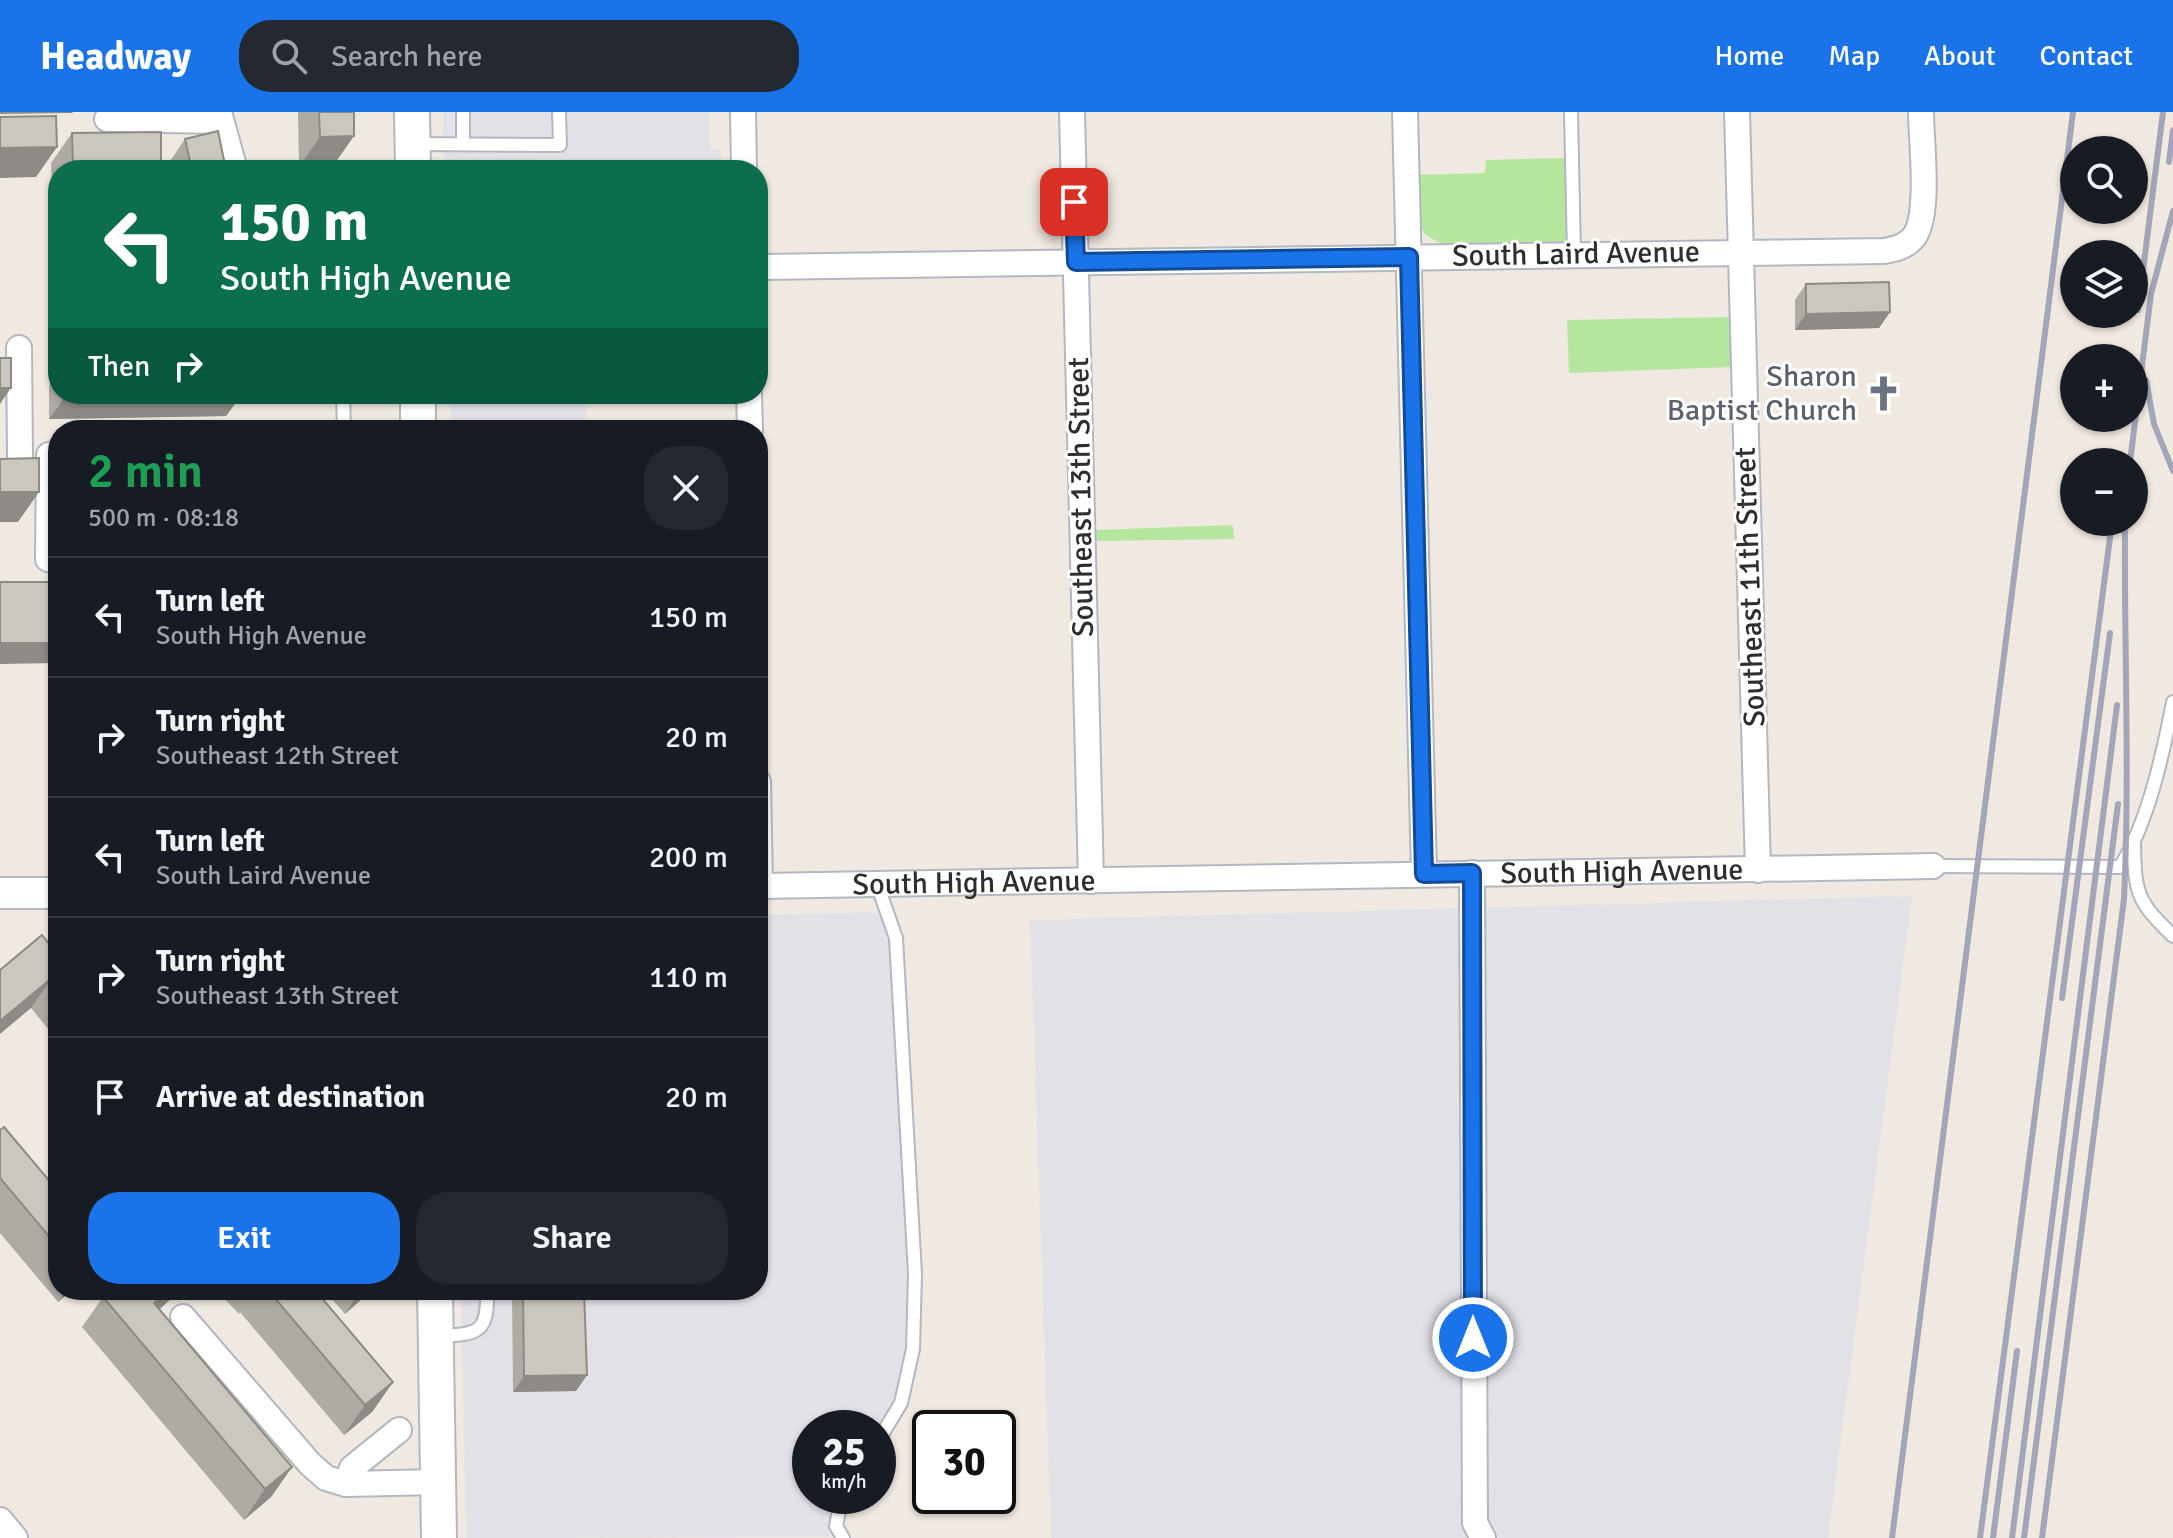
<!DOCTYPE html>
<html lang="en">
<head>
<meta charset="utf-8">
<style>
  :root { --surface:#171b24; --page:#242831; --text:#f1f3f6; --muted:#9ea1a6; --line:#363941; --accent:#1a73e8 }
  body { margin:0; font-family:Signika,sans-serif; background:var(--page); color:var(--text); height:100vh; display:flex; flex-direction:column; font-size:30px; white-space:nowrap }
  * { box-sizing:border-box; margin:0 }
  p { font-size:26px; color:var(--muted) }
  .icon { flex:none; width:44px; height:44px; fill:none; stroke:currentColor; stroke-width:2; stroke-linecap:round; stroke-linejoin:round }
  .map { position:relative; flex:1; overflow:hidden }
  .side { position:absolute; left:48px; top:308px; width:720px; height:880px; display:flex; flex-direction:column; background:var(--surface); border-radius:32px; box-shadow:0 2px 6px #0004 }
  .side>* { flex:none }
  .guide { position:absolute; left:48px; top:48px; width:720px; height:244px; border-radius:32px; box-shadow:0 2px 6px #0004; background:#0b6e4f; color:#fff; overflow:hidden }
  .tools { position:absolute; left:2060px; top:24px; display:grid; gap:16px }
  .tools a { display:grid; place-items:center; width:88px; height:88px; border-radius:50%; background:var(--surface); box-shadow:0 2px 6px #0004; font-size:40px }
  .speed { position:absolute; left:792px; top:1298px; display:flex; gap:16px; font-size:40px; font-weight:700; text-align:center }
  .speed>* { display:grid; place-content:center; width:104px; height:104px; border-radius:50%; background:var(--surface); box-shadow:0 2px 6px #0004; line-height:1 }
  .speed small { font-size:20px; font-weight:400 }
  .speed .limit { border:4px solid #111; border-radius:12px; background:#fff; color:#111 }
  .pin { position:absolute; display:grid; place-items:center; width:68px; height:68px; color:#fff; margin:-34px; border-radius:16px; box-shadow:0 4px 12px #0006 }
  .me { position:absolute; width:88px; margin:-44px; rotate:0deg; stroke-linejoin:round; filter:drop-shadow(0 0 6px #0008) }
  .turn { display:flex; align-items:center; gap:28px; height:168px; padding:0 40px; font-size:36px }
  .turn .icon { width:104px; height:104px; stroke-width:2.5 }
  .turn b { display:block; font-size:56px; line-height:68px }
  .then { display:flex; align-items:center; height:76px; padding:0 40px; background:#0003; gap:16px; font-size:30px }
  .round { display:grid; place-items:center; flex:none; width:84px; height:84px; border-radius:32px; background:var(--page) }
  .overview { display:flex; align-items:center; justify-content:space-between; height:136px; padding:0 40px }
  h1 { font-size:48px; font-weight:600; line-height:60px; color:#1e9e55 }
  .action { display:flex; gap:16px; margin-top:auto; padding:16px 40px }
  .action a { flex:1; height:92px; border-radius:32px; background:var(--accent); color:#fff; font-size:32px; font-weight:600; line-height:92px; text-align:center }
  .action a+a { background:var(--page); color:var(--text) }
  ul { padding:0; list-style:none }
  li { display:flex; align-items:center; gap:24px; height:120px; padding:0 40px; border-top:2px solid var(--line) }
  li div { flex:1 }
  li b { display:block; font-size:30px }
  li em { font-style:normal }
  header { display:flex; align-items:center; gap:48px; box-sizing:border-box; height:112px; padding:0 40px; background:var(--accent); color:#fff }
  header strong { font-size:38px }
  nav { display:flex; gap:44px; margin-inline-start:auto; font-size:28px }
  .search { width:560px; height:72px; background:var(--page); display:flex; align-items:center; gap:20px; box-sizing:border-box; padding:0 28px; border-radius:32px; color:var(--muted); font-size:30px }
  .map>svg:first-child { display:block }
  .industrial { fill:#e3e1e8 }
  .green { fill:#b6e59e }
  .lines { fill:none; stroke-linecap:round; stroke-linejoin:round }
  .service-casing { stroke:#b4b7c1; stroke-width:16 }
  .minor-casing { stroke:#b4b7c1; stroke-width:28 }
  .tertiary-casing { stroke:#b4b7c1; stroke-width:34 }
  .secondary-casing { stroke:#b4b7c1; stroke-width:38 }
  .service { stroke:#fff; stroke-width:12 }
  .minor { stroke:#fff; stroke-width:24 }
  .tertiary { stroke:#fff; stroke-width:30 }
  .secondary { stroke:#fff; stroke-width:34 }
  .rail { stroke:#a3a6b8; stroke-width:6 }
  .wall { fill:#afaba4 }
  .shaded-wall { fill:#8e8b86 }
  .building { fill:#cbc7bf; stroke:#8e8b86; stroke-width:2 }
  .route-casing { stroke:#114b97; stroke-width:20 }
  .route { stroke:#1a73e8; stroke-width:14 }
  .labels { text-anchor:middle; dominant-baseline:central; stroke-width:6; stroke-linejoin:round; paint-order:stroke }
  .street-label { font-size:30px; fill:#2e2e2e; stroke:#fff }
  .worship-label { font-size:30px; fill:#5b616d; stroke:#fff; text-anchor:end }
</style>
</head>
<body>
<header>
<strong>Headway</strong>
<div class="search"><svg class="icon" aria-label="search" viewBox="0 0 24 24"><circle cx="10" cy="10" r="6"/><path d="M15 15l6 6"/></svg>Search here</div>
<nav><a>Home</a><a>Map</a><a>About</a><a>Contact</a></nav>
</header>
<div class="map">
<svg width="2173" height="1426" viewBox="0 0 2173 1426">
  <rect width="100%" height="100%" fill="#efe9e1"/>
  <path class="industrial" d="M443,0h266l1,37 11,1 1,20h-278z
    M450,282h136v36h-135z
    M1912,784l-84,642h-777l-21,-618z
    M892,800l18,288 2,182 -34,63v-17h-68v68h40l-22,41 -362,1 -5,-248h297v-375z"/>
  <path class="green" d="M1565,46l2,88h-117l-14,-5 -11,-7 -5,-10 -2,-49 67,-2 1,-13z
    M1730,205l1,50 -162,6 -2,-53z
    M1233,413l1,14 -139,2v-11z"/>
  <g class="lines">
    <defs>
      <path id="service" d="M463,0v32
        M1571,0l3,142
        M416,32l144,1 -1,-33
        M343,282l1,36
        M2134,733c1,49 3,56 39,91
        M1933,754l187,1c28,-44 43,-113 53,-165
        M877,772l19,54 19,336 -2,75 -12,54 -23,38
        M437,1224c42,-2 51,-2 50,-46
        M842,1384l-6,30 7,12"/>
      <g id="minor">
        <path d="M219,0l16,58"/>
        <path d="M743,0l1,58"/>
        <path d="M1072,0l19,769"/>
        <path d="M1405,0l19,762"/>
        <path d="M1737,0l21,758"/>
        <path d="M107,7l114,2"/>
        <path d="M758,155l1126,-16c11,-2 21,-4 29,-13 18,-21 8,-97 8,-126"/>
        <path d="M19,236l1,107"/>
        <path d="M749,282l1,36"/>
        <path d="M48,447l1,-104"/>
        <path d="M758,670l2,104"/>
        <path d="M1472,761l3,650 8,15"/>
        <path id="s1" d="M758,774l1175,-20"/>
        <path d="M183,1205l127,147 16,14 20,6 92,-2"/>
        <path d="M346,1372l6,-16 47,-38"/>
        <path d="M0,1408l15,18"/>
      </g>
      <path id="tertiary" d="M0,781h58"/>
      <path id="secondary" d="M412,0l1,58
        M418,282v36
        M435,1178l4,248"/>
    </defs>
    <use href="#service" class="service-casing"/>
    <use href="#minor" class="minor-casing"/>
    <use href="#tertiary" class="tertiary-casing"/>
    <use href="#secondary" class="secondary-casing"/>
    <use href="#service" class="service"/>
    <use href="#minor" class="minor"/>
    <use href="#tertiary" class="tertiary"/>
    <use href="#secondary" class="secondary"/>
    <path class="rail" d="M2169,50l4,-32
      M2138,198l25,-198
      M2146,268l8,44 19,47
      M2130,350l21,-168 22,-83
      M2062,886l48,-365
      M1892,1426l181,-1426
      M1980,1426l132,-1016
      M1993,1426l24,-187
      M2012,1426l105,-833
      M2024,1426l94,-734
      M2042,1426l82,-639c6,-126 0,-251 1,-377"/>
  </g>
  <path class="wall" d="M298,0h56l-21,54 -34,1z
    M72,21l86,37h-100v27h-6l-1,-34z
    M185,27l41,31h-62z
    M1806,172l84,28 -11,16 -84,2v-30z
    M58,260v22h184l-16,22 -177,3v-33z
    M58,843v86l-27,-33z
    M0,1018l58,61v99h14l-14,12 -58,-69z
    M216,1178h99l78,92 -21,30 -28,23 -104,-123 -1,2z
    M324,1178h48l-27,24z
    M512,1178h72l3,85 -11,16 -63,1z
    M103,1185l56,12 133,158 -21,30 -27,23 -162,-193z"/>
  <path class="shaded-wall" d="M0,0h73l-1,1 -72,1z
    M354,24l-21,30 -34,1 21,-30z
    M57,35l-21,30 -36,1v-30z
    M161,53l-3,5h-87l2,-4z
    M58,76v9h-6z
    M1890,200l-11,16 -84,2 11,-16z
    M0,276h11l-11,16z
    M67,282h175l-16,22 -177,3z
    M0,380h39l-21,30h-18z
    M0,531h58v20l-58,1z
    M52,866l-21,30 -31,26v-13z
    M67,1178h5l-14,12z
    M168,1178h13l-48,43 21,-30z
    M361,1178h11l-27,24z
    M587,1263l-11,16 -63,1 11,-16z
    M393,1270l-21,30 -28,23 21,-30z
    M292,1355l-21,30 -27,23 21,-31z"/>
  <path class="building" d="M319,0h35v24l-34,1z
    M56,4l1,31 -57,1v-31z
    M218,19l8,39h-34l-7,-31z
    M161,20v33l-88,1 -1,-33z
    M1889,170l1,30 -84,2v-30z
    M0,246h11v30h-11z
    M39,346v34h-39v-33z
    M0,470h58v61h-58z
    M42,823l16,20v31l-6,-8 -52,43v-51z
    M4,1015l54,64v56l-58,-69v-48z
    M110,1178h58l-14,13 138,164 -27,22 -162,-192z
    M268,1178h47l78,92 -28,23z
    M523,1178h61l3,85 -63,1z"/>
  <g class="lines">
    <defs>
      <path id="route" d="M1074,90l2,60 333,-5 15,617 48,-1 1,465"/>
    </defs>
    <use href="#route" class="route-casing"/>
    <use href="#route" class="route"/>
  </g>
  <defs>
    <symbol id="church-bare" viewBox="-9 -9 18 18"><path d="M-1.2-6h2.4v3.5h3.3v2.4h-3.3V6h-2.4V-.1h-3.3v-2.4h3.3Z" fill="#6b7280" stroke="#fff" stroke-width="2.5" paint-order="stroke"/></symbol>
  </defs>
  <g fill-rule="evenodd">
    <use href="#church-bare" x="1858" y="256" width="51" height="51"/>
  </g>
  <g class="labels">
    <g class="street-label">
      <text transform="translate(1576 142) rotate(-1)">South Laird Avenue</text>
      <text transform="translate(1081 385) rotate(-91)">Southeast 13th Street</text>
      <text transform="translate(1750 475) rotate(-92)">Southeast 11th Street</text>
      <text stroke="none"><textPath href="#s1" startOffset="864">South High Avenue</textPath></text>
      <text stroke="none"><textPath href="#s1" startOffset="216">South High Avenue</textPath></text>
    </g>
    <g class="worship-label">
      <text x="1857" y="264">Sharon<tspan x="1857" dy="34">Baptist Church</tspan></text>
    </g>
  </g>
</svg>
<div class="tools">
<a><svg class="icon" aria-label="search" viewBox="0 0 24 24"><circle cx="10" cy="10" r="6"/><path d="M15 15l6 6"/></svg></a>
<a><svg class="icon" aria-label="layers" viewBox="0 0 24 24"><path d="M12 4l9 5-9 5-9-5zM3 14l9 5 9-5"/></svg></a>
<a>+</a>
<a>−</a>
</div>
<div class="speed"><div>25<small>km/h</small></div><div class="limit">30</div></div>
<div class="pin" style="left:1074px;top:90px;background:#d93025"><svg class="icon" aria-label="arrive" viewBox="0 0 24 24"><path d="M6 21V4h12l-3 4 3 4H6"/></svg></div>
<svg class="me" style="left:1473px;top:1226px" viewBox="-20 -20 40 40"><circle r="17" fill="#1a73e8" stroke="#fff" stroke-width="3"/><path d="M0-11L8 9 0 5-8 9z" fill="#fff"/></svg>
<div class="guide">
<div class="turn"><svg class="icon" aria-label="left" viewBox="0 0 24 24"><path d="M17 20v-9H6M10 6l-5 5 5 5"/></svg><div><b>150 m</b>South High Avenue</div></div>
<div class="then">Then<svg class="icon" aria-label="right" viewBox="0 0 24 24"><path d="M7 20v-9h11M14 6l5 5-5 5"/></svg></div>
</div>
<section class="side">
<div class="overview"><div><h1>2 min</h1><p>500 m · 08:18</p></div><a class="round"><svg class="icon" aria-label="close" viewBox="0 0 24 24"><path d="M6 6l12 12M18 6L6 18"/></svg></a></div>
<ul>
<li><svg class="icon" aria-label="left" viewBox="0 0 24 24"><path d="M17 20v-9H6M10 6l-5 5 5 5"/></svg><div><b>Turn left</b><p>South High Avenue</p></div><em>150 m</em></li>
<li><svg class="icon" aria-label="right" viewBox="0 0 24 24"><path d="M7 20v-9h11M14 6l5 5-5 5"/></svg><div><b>Turn right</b><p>Southeast 12th Street</p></div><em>20 m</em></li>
<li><svg class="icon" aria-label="left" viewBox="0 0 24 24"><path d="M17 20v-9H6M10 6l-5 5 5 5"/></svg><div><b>Turn left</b><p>South Laird Avenue</p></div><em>200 m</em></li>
<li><svg class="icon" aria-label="right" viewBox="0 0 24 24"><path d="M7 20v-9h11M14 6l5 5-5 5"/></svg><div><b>Turn right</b><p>Southeast 13th Street</p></div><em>110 m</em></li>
<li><svg class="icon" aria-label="arrive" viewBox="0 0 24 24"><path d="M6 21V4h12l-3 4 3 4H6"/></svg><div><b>Arrive at destination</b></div><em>20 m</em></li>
</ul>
<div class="action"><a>Exit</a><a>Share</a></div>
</section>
</div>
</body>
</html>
